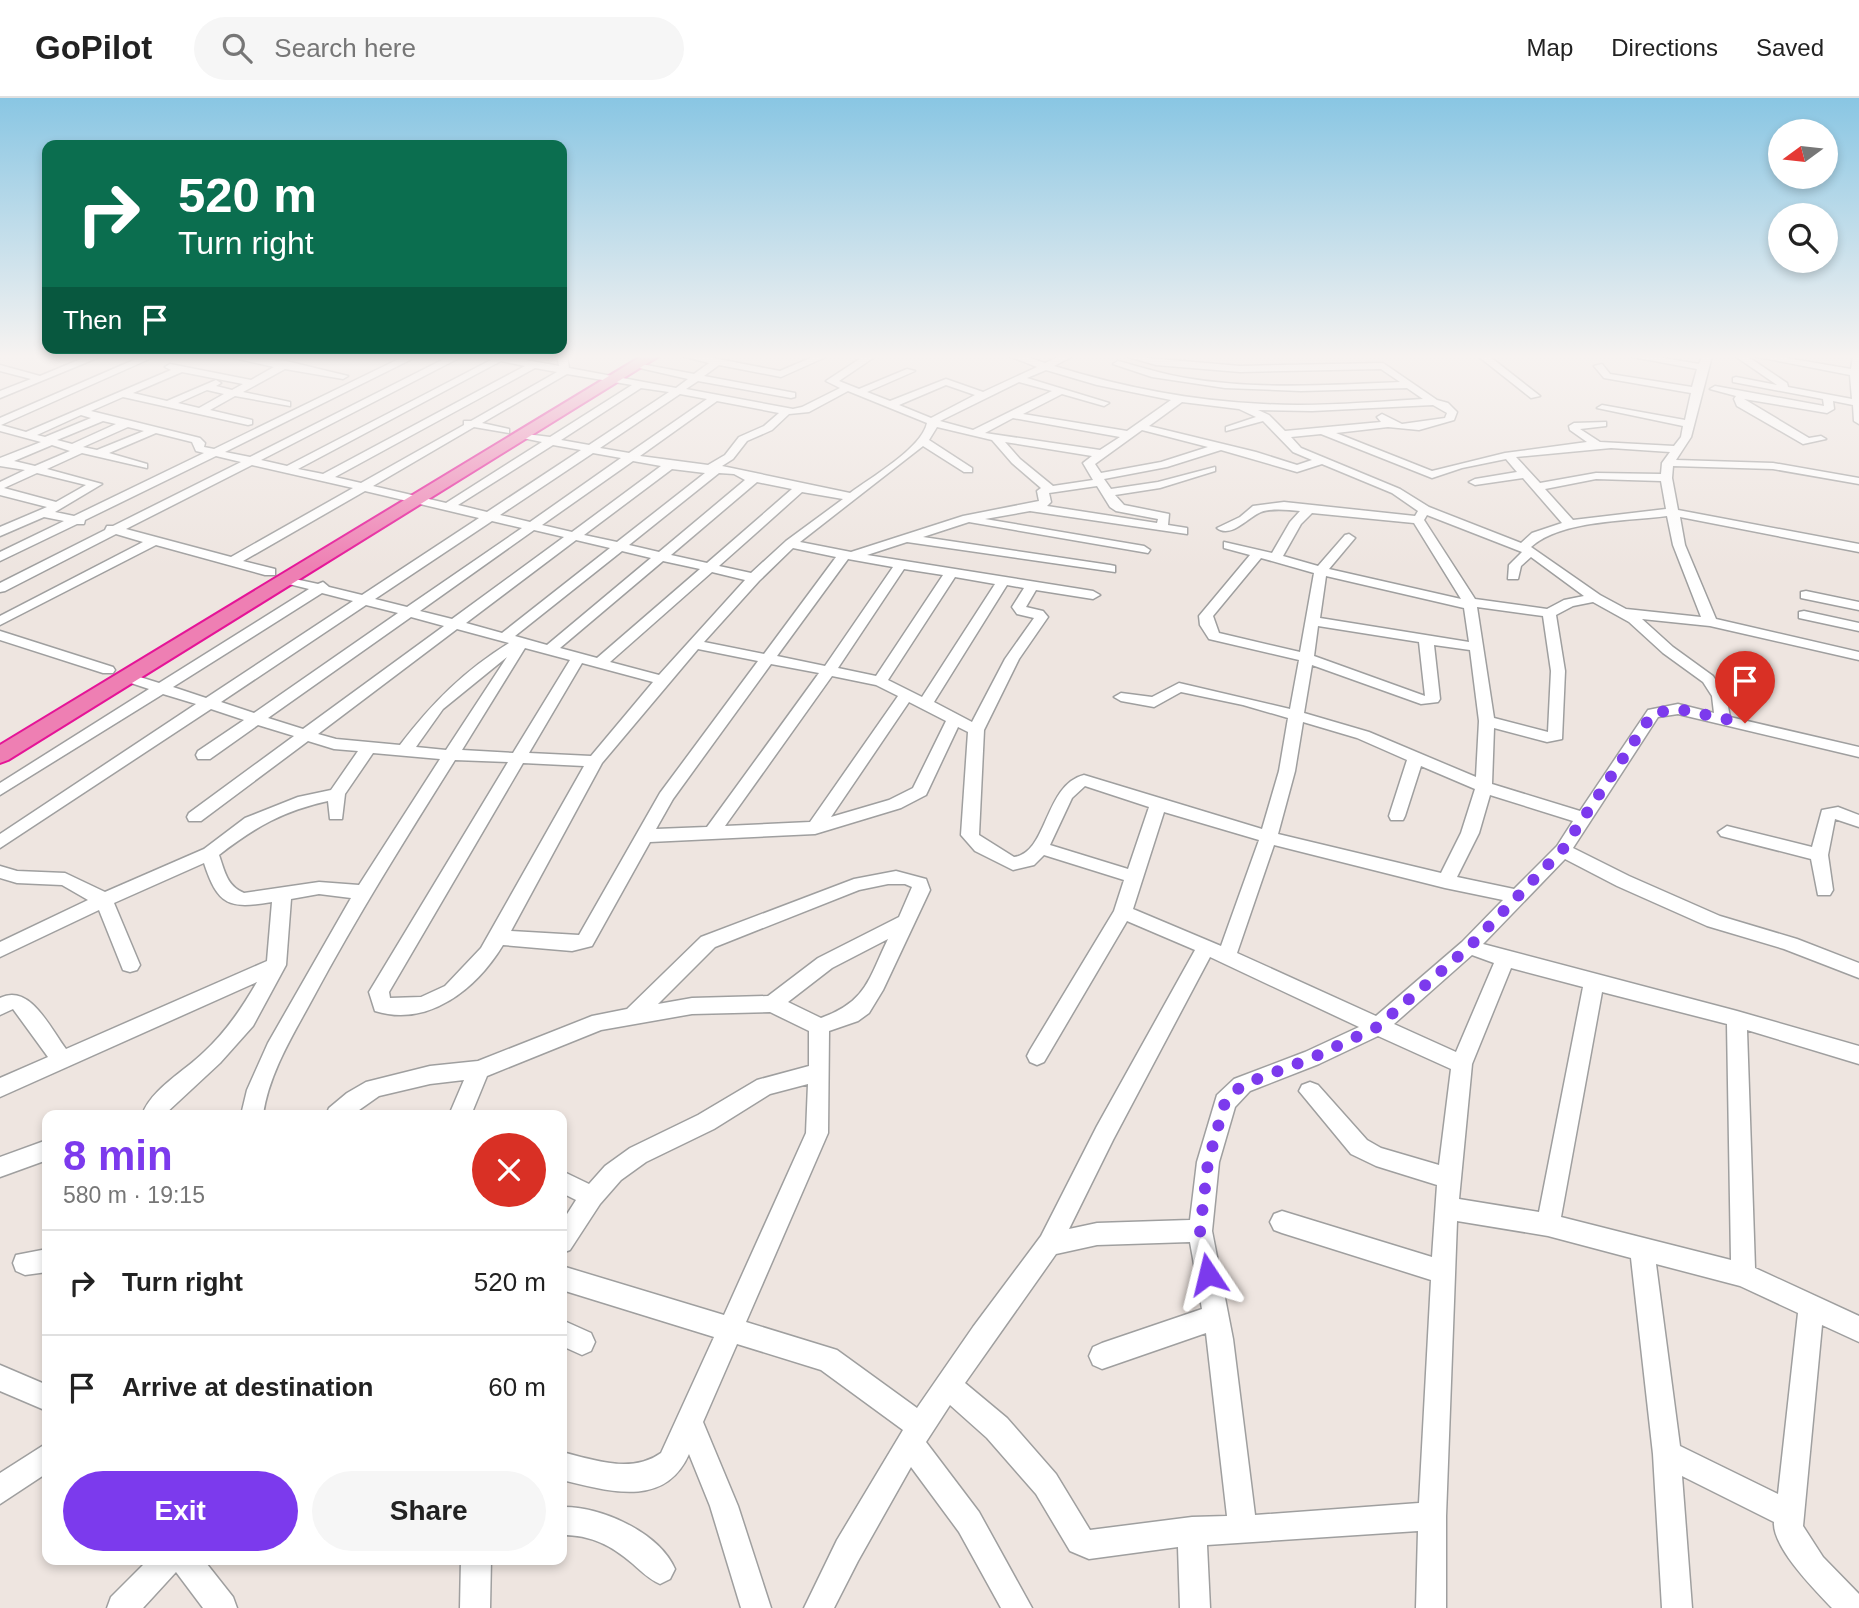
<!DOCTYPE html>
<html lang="en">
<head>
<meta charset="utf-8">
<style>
  :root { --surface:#fff; --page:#f6f6f6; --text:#222; --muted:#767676; --line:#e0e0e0; --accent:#7c3aed }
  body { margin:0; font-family:Helvetica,sans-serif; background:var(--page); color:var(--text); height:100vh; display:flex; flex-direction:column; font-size:26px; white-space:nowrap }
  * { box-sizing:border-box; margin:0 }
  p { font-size:23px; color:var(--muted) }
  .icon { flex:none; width:38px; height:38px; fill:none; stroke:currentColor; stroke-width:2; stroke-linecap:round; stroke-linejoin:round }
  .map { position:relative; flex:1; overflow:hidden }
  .panel { position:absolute; left:42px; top:1012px; width:525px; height:455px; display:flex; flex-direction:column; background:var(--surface); border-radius:14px; box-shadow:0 4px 10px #0003 }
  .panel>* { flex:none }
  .guide { position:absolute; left:42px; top:42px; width:525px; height:214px; border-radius:14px; box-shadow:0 4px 10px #0003; background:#0b6e4f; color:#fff; overflow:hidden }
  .needle { width:46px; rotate:255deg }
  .tools { position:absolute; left:1768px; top:21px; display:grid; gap:14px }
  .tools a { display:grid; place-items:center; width:70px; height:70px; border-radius:50%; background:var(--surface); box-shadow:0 4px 10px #0003; font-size:35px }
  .pin { position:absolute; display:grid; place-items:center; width:60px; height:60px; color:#fff; margin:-72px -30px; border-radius:50% 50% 50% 0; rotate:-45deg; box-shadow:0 0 7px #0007 }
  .pin .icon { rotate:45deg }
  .me { position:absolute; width:77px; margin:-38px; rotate:350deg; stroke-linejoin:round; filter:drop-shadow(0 0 5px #0008) }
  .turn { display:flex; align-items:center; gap:24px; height:147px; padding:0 21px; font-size:32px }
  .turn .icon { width:91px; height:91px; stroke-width:2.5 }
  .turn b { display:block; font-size:49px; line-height:60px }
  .then { display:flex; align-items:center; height:66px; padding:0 21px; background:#0003; gap:14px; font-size:26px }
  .round { display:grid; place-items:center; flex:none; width:74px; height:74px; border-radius:37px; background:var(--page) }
  .headline { display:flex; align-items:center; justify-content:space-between; height:119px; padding:0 21px }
  h1 { font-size:42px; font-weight:700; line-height:52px; color:var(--accent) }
  .cta { display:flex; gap:14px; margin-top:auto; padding:14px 21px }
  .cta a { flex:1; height:80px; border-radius:42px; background:var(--accent); color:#fff; font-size:28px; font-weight:700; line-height:80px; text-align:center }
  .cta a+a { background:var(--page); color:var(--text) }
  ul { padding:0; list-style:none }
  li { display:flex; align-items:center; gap:21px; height:105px; padding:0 21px; border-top:2px solid var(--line) }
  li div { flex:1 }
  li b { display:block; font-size:26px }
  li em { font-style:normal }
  header { display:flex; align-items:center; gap:42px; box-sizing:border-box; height:98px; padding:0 35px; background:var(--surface); border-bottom:2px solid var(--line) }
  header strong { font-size:33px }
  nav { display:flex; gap:38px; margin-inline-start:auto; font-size:24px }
  .search { width:490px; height:63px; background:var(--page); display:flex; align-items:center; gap:18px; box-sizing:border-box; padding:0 24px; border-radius:38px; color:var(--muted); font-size:26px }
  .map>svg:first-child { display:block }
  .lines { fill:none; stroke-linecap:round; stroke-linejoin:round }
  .minor-casing { stroke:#9f9f9f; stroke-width:3 }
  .highway-casing { stroke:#e51497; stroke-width:4 }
  .minor { fill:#fff; fill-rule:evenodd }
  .highway { fill:#ee7fb3; fill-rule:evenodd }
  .route { stroke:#7c3aed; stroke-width:12; stroke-dasharray:0 21.6 }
</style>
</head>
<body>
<header>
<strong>GoPilot</strong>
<div class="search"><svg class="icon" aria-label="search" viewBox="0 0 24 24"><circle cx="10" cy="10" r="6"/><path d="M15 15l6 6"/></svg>Search here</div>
<nav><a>Map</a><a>Directions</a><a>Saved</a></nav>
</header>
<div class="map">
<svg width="1859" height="1510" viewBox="0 0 1859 1510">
  <rect width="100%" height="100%" fill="#eee5e0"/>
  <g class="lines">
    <defs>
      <path id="minor" d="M88,258h14l-102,42v-7l31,-12 -31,-8v-6l40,11z
        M143,258h13l-155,69 25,7 145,-62 -6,-3 5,-3 81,16 23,-13 -49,-11 61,5 62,15 -5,3 -58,-10 -42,23 47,10v4l-55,-10 -25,14 42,10v4l-4,1 -125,-28 -32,14 109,27 5,5 -1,4 10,2 191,-93h13l-193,96 25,5 200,-101h13l-202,104 26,6 204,-106 -9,-4h22l55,10 -2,-10h10l2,12 107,20 12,-9 -57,-13 5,-3 58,11 15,-11 -27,-7h21l77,15 35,-15h13l-47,21 -62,-12 -15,11 91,17v4l-4,1 -93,-17 -12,8 107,20 9,-2 38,-19 -14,-7 38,-25h12l-37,25 20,8 48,-20 8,2 -48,21 23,9 56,-22 37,13 54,-25 -28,-11h15l21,7 15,-7h13l-19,10c68,21 138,35 209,38 53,3 107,-2 160,-5l-16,-11 -106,3 -76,-3 -73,-11 -39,-13 5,-3c23,6 44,13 68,17 70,12 143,7 214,4l-19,-13 -141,3 -84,-7 -31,-9 115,10 143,-3 54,37 11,3 9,9 -3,8 -35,10 -31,-3 -52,6 96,38 73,-18 82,-11 -17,-12 -1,-4 5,-3 32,-1v4l-26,3 20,13 74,4 7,-9 2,-11 -86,-18 5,-3 83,15 6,-27 -87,-15 -10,-12 8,-2 8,10 82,13 5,-18 -69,-13h24l47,8 3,-8h10l-21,81 -15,23 97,3 86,15v6l-86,-15 -100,-3 -1,12 6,32 181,34v8l-179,-35 5,28 31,74 143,33v8l-149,-34 -68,-7 31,28 40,29 13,20 4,21 129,30v10l-181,-43 -20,3 -85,131 56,28 91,40 77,23 62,24v15l-75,-29 -77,-23 -90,-40 -52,-27 -82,85 254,67 122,35v18l-112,-34 8,238 104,48v26l-37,-17 -19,201 20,31 36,37v14h-27c-17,-18 -60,-61 -58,-86l-92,-46 10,132h-30l-9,-154 -22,-196 -83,-22 -91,-15 -11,295v92h-30l2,-77 -211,14 3,63h-30l-2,-61 -89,12 -19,-8 -34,-57 -49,-56 -37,-33 -24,37 53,70 53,96h-31l-42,-76 -48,-65 -53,94 -24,47h-30l33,-68 66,-110 -82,-60 -84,-26 -34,78 35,84 33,102h-30l-31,-102 -21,-52c-24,55 -81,37 -127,26v-28c32,8 70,22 99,1l53,-116 -152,-47v-24l162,49 82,-182 2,-49 -38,10 -56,35 -68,33 -25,18 -21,24 -30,46 -8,3v-31l14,-22 -14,-7v-22l27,13 16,-18 25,-18 68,-33 59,-35 52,-14v-35l-39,-19 -78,2 -91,16 -114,46 -16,39h-22l15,-35 -34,4 -51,12 -27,19h-26l3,-7 18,-15 19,-11 64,-16 48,-5 114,-45 35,-7 74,-72 153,-58 42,-8 30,8 4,11 -47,100 -14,23 -11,8 -29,10 -1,102 -82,189 91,28 80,58 56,-81 68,-91 56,-110 98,-176 -68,-29 -83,141 -7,3 -7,-3 -3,-6 3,-6 84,-139 10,-31 -80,-25 -10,10 -21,5 -38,-19 -14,-16 7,-103 -10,-5 -32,68 -25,13 -86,26 -165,8 -58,104 -20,5 -69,-6c-26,43 -74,83 -128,66l-6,-19 139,-230 -53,-2c-49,78 -98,156 -142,238 -20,37 -44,75 -50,117h-22l6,-25 21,-47 83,-145 -32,-4 -28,5 -5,66 -33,61 -33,37 -56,52h-22c9,-26 43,-44 62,-63 22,-20 38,-44 53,-70l-257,115v-19l48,-21 -35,-48 -13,6v-17c30,-15 50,30 66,51l201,-88 5,-59c-43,7 -54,4 -68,-39l-90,40 26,62 -3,5 -7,2 -7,-2 -24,-60 -99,47v-15l88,-42 -26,-15 -45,-2 -17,-5v-12l17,5 48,2 40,19 99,-43 41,-31 53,-21 33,-7 27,-39 -24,-2 -26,-8 -107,80h-12l-2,-4 2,-4 105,-77 -36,-11 -48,34h-12l-2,-4 2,-4 46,-31 -33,-11 -211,139v-14l196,-130 -33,-10 -163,101v-12l149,-94 -27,-9 -2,-3 2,-3 5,-1 32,10 150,-94 -28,-7v-6l37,8 5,-2 6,5 33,8 117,-77 -114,-27 -122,70 32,8v6h-10l-109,-30 -156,80v-9l143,-74 -27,-8 -111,57 -5,1v-9l105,-53 2,-4h6l128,-64 -25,-6 -131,64 -1,4h-7l-77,37v-9l64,-31 -20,-4 -44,19v-9l47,-20 -47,-12v-13l25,-12 -25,-4v-8l41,-16 -41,-11v-13zM501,263l24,5 -202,108 -25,-5zM535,270l22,4 -86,49h-7v4l-103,58 -26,-6zM1046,272l51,15 74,15 -44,31 -104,-17 39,-20 42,12 5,-3 -82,-25zM182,274l61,12 -11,6 -16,-4 5,-3 -5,-3 -49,21 -34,-8zM567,276l65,11 -82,52 -32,-4v4l24,5 -96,61 -73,-17 101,-59 35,6v-4l-27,-6zM1019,284l33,9 -79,39 -33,-9zM946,287l29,10 -44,23 -32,-13zM641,290l28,4 -80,53 -28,-5zM207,292l17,4 -25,14 -21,-5zM848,293l79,32c-5,25 -57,55 -77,70l-128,-27 11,-7 14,-18 25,-11 17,-16 20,-2zM680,296l27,5 -78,54 -29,-5zM717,303l62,12 -15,13 -25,11 -14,18 -17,10 -68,-9zM1182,304l57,7 17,8 -30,10v4l37,-10 30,31 19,8 -15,5 -41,-13 -107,-26zM1433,307l14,8 -2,5 -43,6 -20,-10 -5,3 4,5 -96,9 -16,-16 -11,-5 54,1zM81,317l10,3 -46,19 -8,-2zM1013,320l107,19 -20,13 -115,-17zM103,323l13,3 -44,20 -15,-4zM128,329l16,4 -47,19 -14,-3zM937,329l55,13 20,23 29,25 -4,3 2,10 -76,15 -112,36 -51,-10 123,-96 41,26h8v-4l-43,-28zM1142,332l66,17 -47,15 -60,11 -6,-9zM156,335l36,9 4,9 8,2 -130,63 -19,-4 47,-28 -55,-15 35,-16 65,15v-4l-38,-11zM1321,336l111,44 30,-10 44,-9 11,13 -42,7 -6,3 6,3 48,-7 39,45 -30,10 -11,10 -92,-36 -29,-18 -99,-41 -10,-11zM1005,344l87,14 -9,7 10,17 -40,6 -33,-27zM52,347l18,6 -35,15 -21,-5zM553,347l28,5 -94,62 -29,-7zM1611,350l59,4 -8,11 -1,11 -65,-1 -56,10 -24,-26zM1221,352l76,22 25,-8 70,29 26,18 -3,5 -131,-14 -31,4 -13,11 -23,11c14,11 31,-11 44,-16 11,-4 27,-2 39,-1l-10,11 -18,31 -48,-11v6l26,7 -51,61 1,9 9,14 90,21 -9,49 -111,-26 -27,14 -31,-4 -7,4 7,4 33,6 27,-15 62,13 45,13 -9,53 -17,58 -178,-54c-40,10 -36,78 -70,82l-35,-22 5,-105 35,-71 29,-42 -5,-6 -17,-4 10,-17 57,9 7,-4 -7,-4 -226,-36 40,-13 208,30v-6l-5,-1 -187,-28 46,-15 179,31 2,-3 -6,-4 -159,-27 45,-8 157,23v-6l-19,-3 1,-11 -45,-9 -9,-10 45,-7 55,-17v-4l-57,15 -47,7 -7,-10 63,-12zM593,355l28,5 -91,64 -30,-7zM633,363l28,5 -89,66 -30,-7zM252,367l101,23 -122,69 -105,-28zM672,371l33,4 -88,69 -33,-7zM37,375l49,12 -30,17 -52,-14zM719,375l15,1 11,6 -86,72 -30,-7zM1596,381l65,2 5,28 -93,11 -28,-31zM757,384l35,7 -85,74 -36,-8zM1097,388l13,21 6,4 42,8 -1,4 -110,-17 4,-4 -2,-9zM802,394l41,7 -57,42 -35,32 -32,-7zM1312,415l102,10 47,76 -132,-30 26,-31 -6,-4 -4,1 -27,31 -35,-10 18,-32zM1427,417l95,37 -13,13 -1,14h10l3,-13 10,-9 53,39 -20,4 -17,9 -72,-10 -51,-79zM1667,418l6,29 28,72 -75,-8 -26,-14 -69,-48c30,-27 97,-26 136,-31zM492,423l30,7 -115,79 -32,-8zM534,432l30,7 -112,82 -32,-8zM576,442l34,8 -108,85 -36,-10zM793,450l43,9 -72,97 -60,-12 55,-61zM622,453l29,7 -104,87 -32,-9zM1261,460l53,15 -14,79 -81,-19 -6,-17zM848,461l45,8 -68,99 -48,-10zM663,463l37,8 -103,89 -37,-10zM904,471l39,6 -67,101 -38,-8zM712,474l33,8 -86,95 -49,-13zM1326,478l138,32 5,34 -149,-24zM955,479l40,7 -73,113 -34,-17zM1007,487l17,3 -12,19 5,7 17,4 -29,41 -33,63 -38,-20zM322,495l31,8 -147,97 -33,-11zM1593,504l36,20 34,31 40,29 9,14 2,17 -36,-9 -30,6 -68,101 -88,-27 2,-56 53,14 15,-3 3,-68 -9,-56 17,-9zM366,507l32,8 -144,100 -33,-11zM1477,509l66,9 8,55 -3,61 -54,-14zM411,519l33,9 -141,103 -35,-11zM1318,528l101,16 6,54 -111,-40zM457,531l52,14c-45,28 -77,60 -109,102l-64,-6 -18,-5zM1434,547l36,5 9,71 -3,56 -107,-45 -65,-19 8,-48 109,39 17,-2 2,-3zM525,550l45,12 -57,93 -51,-3zM698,551l60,12 -98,132 -81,142 -68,-4 91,-168zM507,559l-61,93 -30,-3 27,-38zM582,565l71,19 -62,74 -62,-3zM771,566l48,9 -112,154 -51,2 17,-30zM832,578l44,9 22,11 -88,126 -85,4zM909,604l37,19 -33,67 -24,12 -58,17zM1303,624l54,16 50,22 -18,56 2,4h12l2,-4 16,-50 54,23 -14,44 -20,40 -163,-39 17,-63zM373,655l67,6 -81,126 -40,-3 -75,11c-17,-7 -19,-21 -25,-38 36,-28 64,-44 109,-54l2,18h12l3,-25zM523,665l61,3 -103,182 -36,38 -24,11 -31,1 -1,-6zM1085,688l64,21 -21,62 -78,-24 22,-47zM1490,697l83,26 -16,25 -43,43 -57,-12 22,-44zM1164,714l95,28 -38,106 -88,-37zM1274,747l171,43 58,12 -41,42 -86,74 -139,-63zM888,786h17l7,3 -13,30 -81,41 -50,38 -76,2 -34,6 57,-57 144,-57zM888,841c-20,41 -21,62 -67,79l-33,-16 44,-34zM1472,857l22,8 -38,89 -62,-28zM1210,859l149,70 -54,25 -71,27 -17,16 -20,67 -7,58 -93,3 -28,6 44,-89zM1511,870l72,19 -44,225 -80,-13 13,-135zM1602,894l125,32 4,236 -170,-43zM1378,938l73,33 -12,96 -58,-17 -14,-8 -49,-55 -8,-3 -8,3 -3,6 52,63 25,12 61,19 -5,72 -150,-46 -8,3 -4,8 4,8 8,3 149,47 -12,223 -164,12 -22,-176 -21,-108 7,-69 16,-55 15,-16 69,-27zM1190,1144l12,67 -100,34 -9,4 -4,9 4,9 9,4 104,-36 21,183 -35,1 -102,13 -34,-56 -49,-56 -42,-35 91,-129 41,-9zM1656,1166l84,22 58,27 -20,181 -98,-48z
        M1478,258h11l51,40 -9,2z
        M1735,258h12l40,27 1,4 64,12 -2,-24 -97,-19h22l76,13 2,-13h6v68l-5,-3 -1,-16 -20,-4 1,8 -7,4 -83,-14 65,39 12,-2 5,3 -23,5 -66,-38 -3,-7 2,-3 -26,-7 5,-3 109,20 -1,-7 -90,-17v-4l3,-1 41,8z
        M1806,493l53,11v8l-58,-12v-6z
        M1804,513l55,12v8l-60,-13v-6z
        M0,533l113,36 2,3 -2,3h-10l-103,-33z
        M1838,709l21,8v12l-24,-8 -7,36 5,35 -3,5h-12l-7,-36 -90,-23 -3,-4 9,-6 85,21 10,-37z
        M47,1042v20l-47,17v-20z
        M47,1151v23l-22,3 -9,-4 -3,-8 3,-8z
        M562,1222l29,13 4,9 -4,9 -9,4 -20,-9z
        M0,1267l47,20v26l-47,-20z
        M47,1345v30l-47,31v-31z
        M562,1409c38,-1 97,25 113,62l-5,10 -10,5c-11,-5 -18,-12 -27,-20 -22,-19 -42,-29 -71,-29z
        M149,1461h54l30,38 4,11h-34l-27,-36 -33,36h-36l4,-11z
        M461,1461h30l-1,49h-30z"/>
      <path id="highway" d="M642,258h17l-651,404 -8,3v-18z"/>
    </defs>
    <use href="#minor" class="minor-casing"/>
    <use href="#highway" class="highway-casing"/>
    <use href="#minor" class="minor"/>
    <use href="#highway" class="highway"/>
  </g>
  <linearGradient id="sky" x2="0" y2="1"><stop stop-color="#89c6e3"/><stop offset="0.55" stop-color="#f7f3f1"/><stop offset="1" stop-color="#f7f3f1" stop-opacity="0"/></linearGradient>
  <rect width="1859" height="470" fill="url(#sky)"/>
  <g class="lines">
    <path class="route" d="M1208,1176l-8,-43 8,-69 17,-60 17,-17 70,-27 65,-31 92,-80 94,-98 90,-136 25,-4 67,14"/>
  </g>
</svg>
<div class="tools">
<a><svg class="needle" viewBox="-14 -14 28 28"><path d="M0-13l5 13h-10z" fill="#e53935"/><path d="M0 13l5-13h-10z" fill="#767676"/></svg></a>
<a><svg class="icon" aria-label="search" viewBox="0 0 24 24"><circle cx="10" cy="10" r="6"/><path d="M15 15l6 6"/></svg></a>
</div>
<div class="pin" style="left:1745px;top:625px;background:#d93025"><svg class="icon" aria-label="arrive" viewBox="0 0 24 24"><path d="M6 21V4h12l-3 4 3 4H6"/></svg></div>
<svg class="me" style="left:1208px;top:1176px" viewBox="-20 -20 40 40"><path d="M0-17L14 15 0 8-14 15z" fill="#7c3aed" stroke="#fff" stroke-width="4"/></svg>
<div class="guide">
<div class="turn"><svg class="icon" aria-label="right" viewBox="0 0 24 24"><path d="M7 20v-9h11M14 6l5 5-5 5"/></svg><div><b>520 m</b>Turn right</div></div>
<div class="then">Then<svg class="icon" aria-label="arrive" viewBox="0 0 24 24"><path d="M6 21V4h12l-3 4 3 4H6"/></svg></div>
</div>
<section class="panel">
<div class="headline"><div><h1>8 min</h1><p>580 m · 19:15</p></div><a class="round" style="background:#d93025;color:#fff"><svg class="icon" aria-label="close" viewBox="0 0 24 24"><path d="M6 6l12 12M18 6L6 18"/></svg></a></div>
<ul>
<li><svg class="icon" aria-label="right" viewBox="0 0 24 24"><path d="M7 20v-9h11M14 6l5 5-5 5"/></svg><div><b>Turn right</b></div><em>520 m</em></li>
<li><svg class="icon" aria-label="arrive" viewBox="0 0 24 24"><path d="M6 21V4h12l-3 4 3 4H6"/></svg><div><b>Arrive at destination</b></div><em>60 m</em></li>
</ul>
<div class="cta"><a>Exit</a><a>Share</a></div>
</section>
</div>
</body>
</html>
